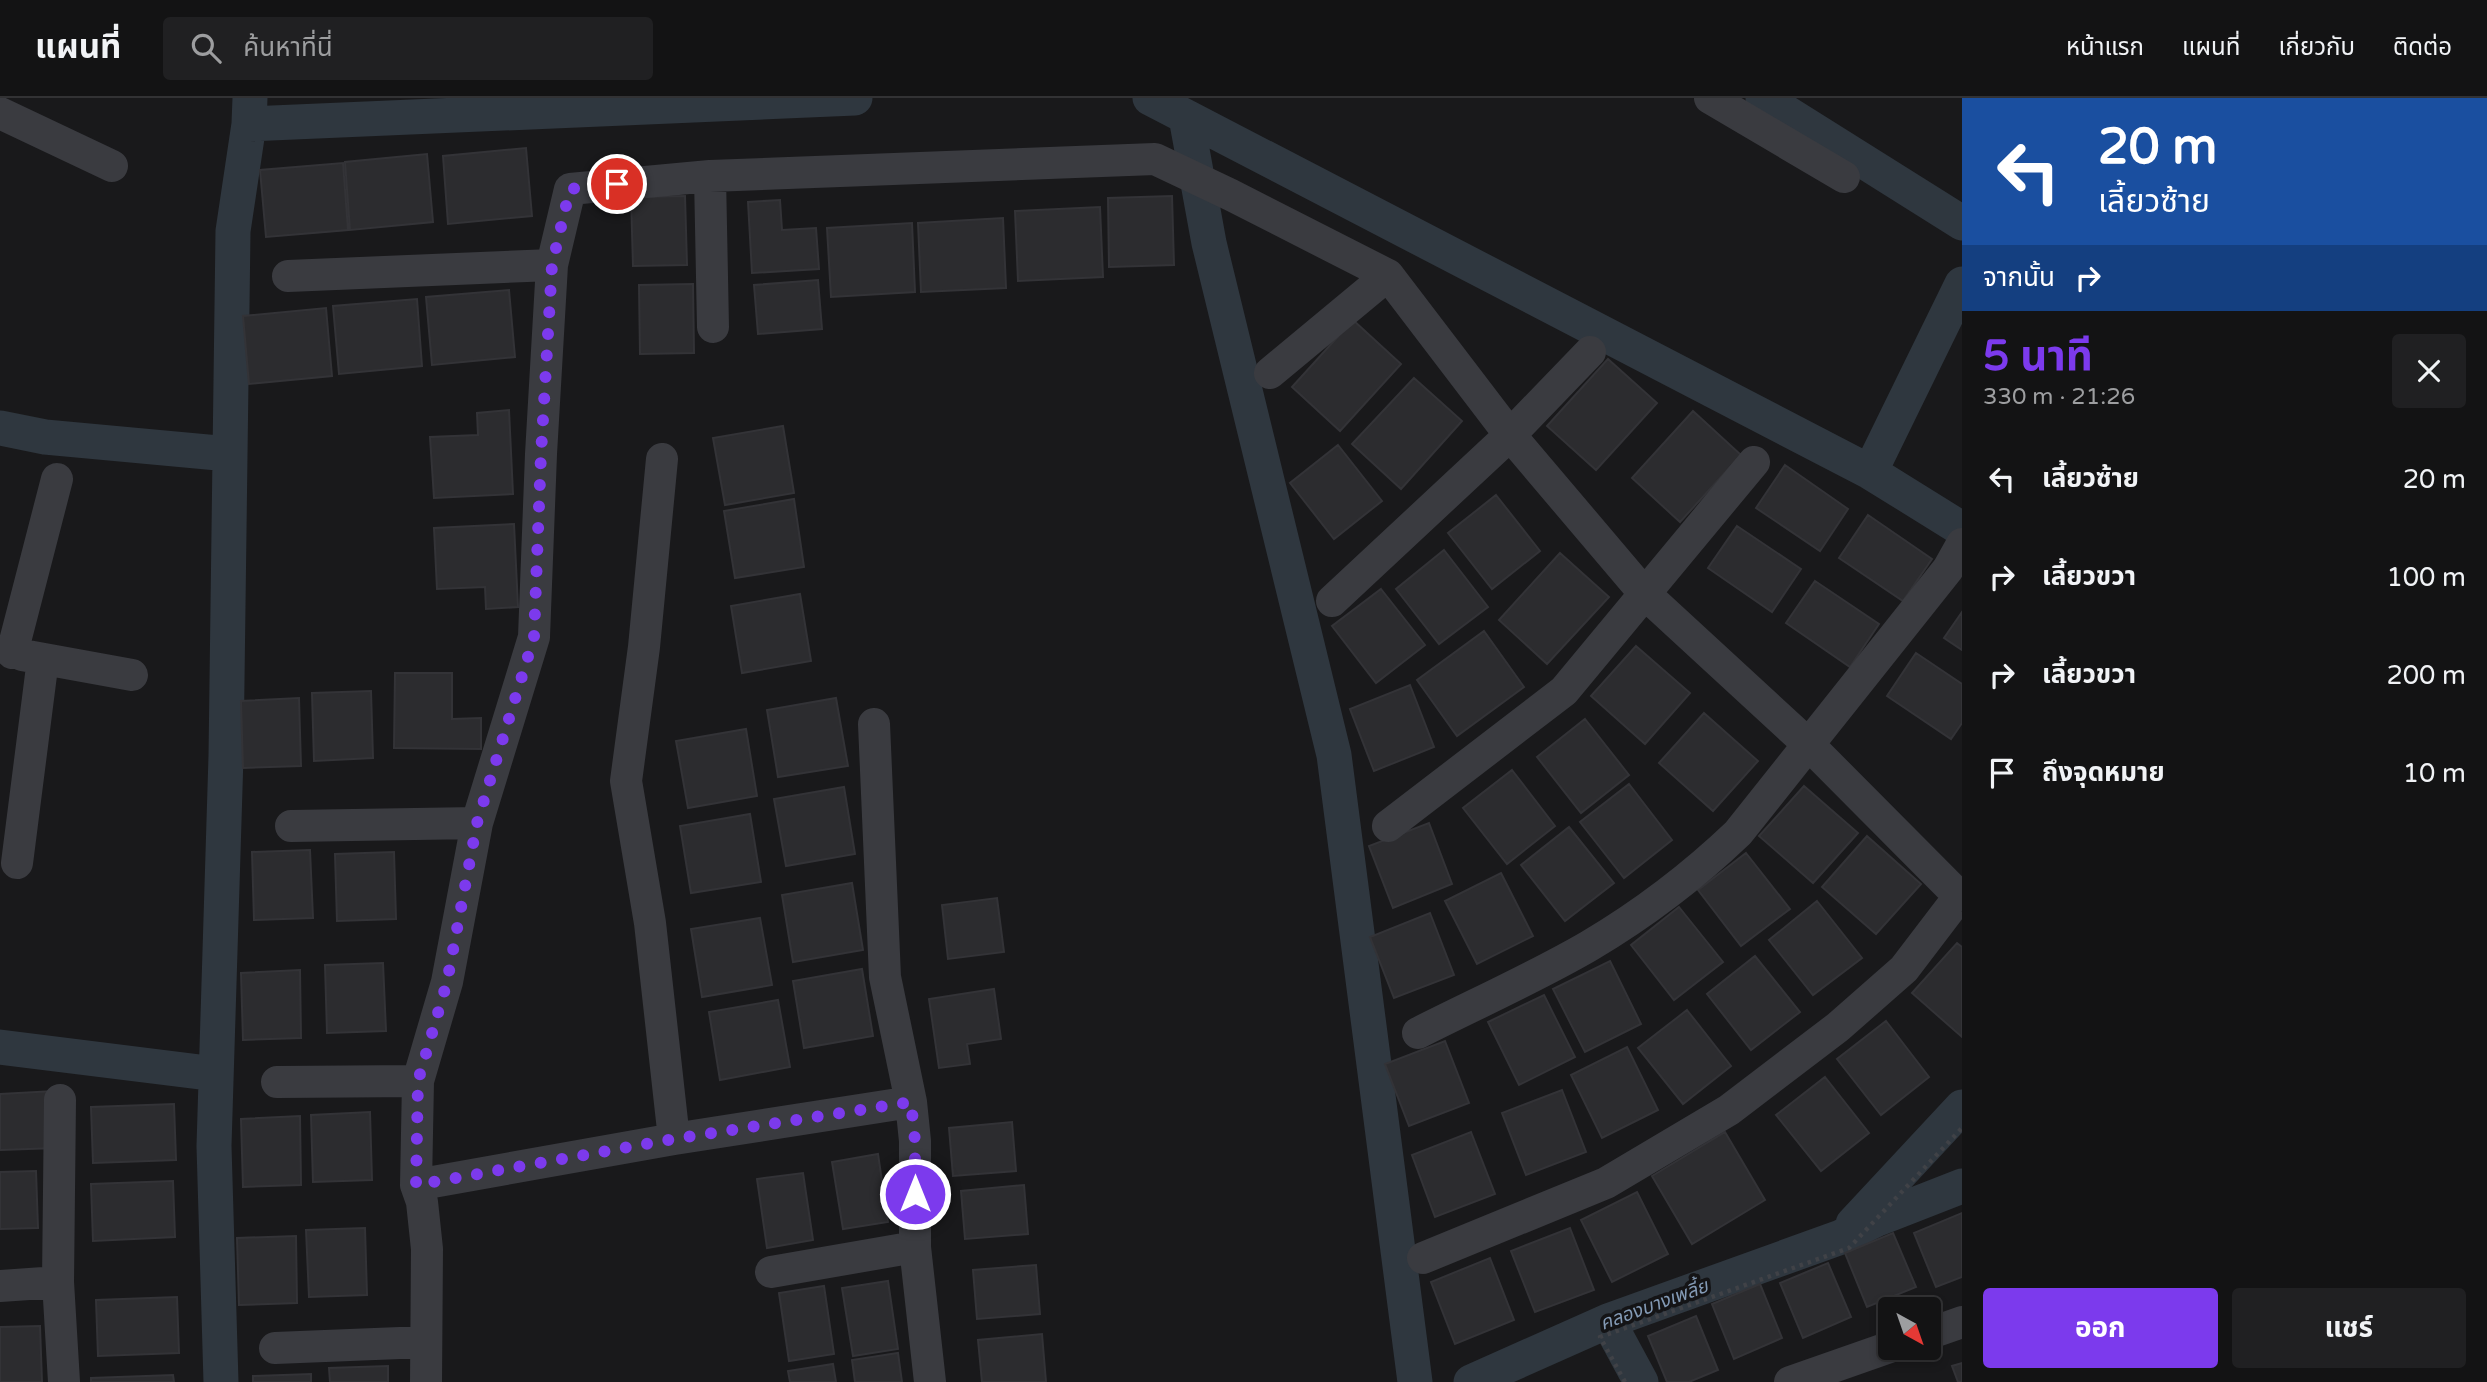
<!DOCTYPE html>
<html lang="th">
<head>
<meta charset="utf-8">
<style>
  :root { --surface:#131314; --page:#202022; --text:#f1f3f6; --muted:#9d9ea0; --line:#323234; --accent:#7c3aed }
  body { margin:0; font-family:"Varela Round","Noto Sans Thai",sans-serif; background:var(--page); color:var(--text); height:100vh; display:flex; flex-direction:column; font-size:26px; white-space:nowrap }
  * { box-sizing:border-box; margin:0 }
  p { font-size:23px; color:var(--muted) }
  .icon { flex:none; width:38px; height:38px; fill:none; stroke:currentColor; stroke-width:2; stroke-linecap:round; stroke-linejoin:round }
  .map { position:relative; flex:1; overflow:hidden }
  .details { display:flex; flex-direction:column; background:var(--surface); width:525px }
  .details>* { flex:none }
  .hud { background:#1a4fa0; color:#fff; overflow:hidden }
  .needle { width:46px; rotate:140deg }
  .buttons { position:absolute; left:1878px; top:1199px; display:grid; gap:14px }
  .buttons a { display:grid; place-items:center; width:63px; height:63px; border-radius:7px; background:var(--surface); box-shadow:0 4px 10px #0003,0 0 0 2px var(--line); font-size:35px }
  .pin { position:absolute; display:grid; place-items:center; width:60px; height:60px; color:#fff; margin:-30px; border:4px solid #fff; border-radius:50%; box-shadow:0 2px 7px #0007 }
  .me { position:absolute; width:77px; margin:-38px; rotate:0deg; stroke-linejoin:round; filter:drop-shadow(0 0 5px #0008) }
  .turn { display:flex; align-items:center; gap:24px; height:147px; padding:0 21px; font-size:32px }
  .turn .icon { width:91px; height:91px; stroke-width:2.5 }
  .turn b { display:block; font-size:49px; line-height:60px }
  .then { display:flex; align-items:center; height:66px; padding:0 21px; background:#0003; gap:14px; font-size:26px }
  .round { display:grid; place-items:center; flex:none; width:74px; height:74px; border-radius:7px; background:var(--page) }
  .overview { display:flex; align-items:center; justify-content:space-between; height:119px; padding:0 21px }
  h1 { font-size:42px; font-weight:700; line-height:52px; color:var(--accent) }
  .action { display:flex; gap:14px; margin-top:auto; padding:14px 21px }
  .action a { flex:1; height:80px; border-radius:7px; background:var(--accent); color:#fff; font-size:28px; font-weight:700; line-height:80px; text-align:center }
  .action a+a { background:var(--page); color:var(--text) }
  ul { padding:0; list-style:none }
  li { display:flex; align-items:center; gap:21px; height:98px; padding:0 21px }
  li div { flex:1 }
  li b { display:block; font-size:26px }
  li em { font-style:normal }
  header { display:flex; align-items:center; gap:42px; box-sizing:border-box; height:98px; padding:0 35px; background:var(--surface); border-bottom:2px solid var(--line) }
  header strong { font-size:33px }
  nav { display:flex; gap:38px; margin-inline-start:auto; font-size:24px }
  .search { width:490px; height:63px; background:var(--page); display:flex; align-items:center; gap:18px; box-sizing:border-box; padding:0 24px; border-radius:7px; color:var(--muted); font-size:26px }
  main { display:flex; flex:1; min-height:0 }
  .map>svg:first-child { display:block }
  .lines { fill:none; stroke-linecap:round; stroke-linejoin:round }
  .canal { stroke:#2f373f; stroke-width:35 }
  .building { fill:#2c2c2f; stroke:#333337; stroke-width:2 }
  .path { stroke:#404247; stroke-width:4.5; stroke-dasharray:3.5 5; stroke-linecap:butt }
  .street { stroke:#3a3b40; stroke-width:32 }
  .route { stroke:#7c3aed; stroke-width:12; stroke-dasharray:0 21.6 }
  .labels { text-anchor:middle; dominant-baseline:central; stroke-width:7; stroke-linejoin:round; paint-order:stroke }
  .water-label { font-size:19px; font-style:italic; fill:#839ab5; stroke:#141416 }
</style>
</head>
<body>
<header>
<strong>แผนที่</strong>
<div class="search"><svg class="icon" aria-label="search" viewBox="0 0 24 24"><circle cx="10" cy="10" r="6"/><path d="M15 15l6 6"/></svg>ค้นหาที่นี่</div>
<nav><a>หน้าแรก</a><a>แผนที่</a><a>เกี่ยวกับ</a><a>ติดต่อ</a></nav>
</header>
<main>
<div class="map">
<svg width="1962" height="1284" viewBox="0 0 1962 1284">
  <rect width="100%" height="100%" fill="#19191b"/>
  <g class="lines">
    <path class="canal" d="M1150,0l720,374 92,57
      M1763,0l199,125
      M1186,19l23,126 125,512 81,627
      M249,26l606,-26
      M0,330l45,9 184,17
      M1870,374l92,-188
      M0,949l216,27
      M1853,1126l109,-117
      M1608,1223l33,61
      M221,1284l-7,-236 12,-390 7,-525 16,-107 1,-26
      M1471,1284l137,-61 233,-84 34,-17 87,-34"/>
  </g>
  <path class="building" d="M526,50l6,68 -84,8 -5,-68z
    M427,56l6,68 -83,8 -5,-68z
    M343,65l5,67 -82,7 -6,-67z
    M685,98l2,69 -54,1 -2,-69z
    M1172,98l2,69 -65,2 -1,-69z
    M780,102l2,30 34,-2 3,41 -67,4 -4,-71z
    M1100,109l3,70 -85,4 -3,-70z
    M1003,120l3,70 -85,4 -3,-69z
    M912,125l3,69 -84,5 -4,-69z
    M818,182l4,49 -64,5 -4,-49z
    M693,186l1,69 -54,1 -1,-69z
    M509,192l6,67 -83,8 -6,-68z
    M417,201l5,67 -83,8 -6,-68z
    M326,210l6,68 -83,8 -6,-68z
    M1353,222l48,44 -61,67 -48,-44z
    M1608,261l49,44 -61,67 -49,-44z
    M1414,280l48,43 -61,68 -49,-45z
    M509,312l4,84 -79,4 -4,-61 48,-2 -1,-22z
    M1693,313l48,44 -61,67 -48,-44z
    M783,328l11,67 -69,12 -12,-67z
    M1338,347l44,56 -48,38 -44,-56z
    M1785,367l63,44 -28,42 -64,-43z
    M1496,397l44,56 -48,38 -44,-56z
    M794,401l10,68 -69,11 -11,-67z
    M1868,417l64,44 -29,42 -64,-43z
    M514,426l4,83 -32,2 -1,-22 -48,2 -3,-61z
    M1737,428l64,43 -29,43 -64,-44z
    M1444,452l44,57 -49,37 -43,-55z
    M1560,455l49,44 -62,67 -48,-44z
    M1815,483l64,43 -29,43 -64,-44z
    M1381,491l44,56 -49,38 -44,-57z
    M800,496l11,67 -69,12 -11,-67z
    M1962,514v38l-18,-12z
    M1484,533l40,56 -67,49 -40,-56z
    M1636,548l54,47 -45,51 -54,-48z
    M1916,555l46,31v39l-11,16 -64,-43z
    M395,575h57v46l29,-1v31l-87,-1z
    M1410,587l24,62 -60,24 -24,-62z
    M371,593l2,67 -59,3 -2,-68z
    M299,600l2,68 -58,2 -2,-67z
    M836,600l12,68 -70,11 -11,-67z
    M1704,615l54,48 -45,50 -54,-48z
    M1585,621l44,56 -48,38 -44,-56z
    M746,631l11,67 -69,12 -12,-67z
    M1512,672l43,56 -48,38 -44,-56z
    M1629,686l43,56 -48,38 -44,-56z
    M1804,688l54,47 -45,50 -54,-47z
    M844,689l11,67 -69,12 -12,-67z
    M750,716l11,68 -70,11 -11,-67z
    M1429,725l23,61 -59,24 -24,-62z
    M1569,729l45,56 -49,38 -44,-56z
    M1867,738l54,48 -45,50 -54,-47z
    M310,752l3,68 -59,2 -2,-68z
    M394,754l2,67 -59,2 -2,-67z
    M1746,755l44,56 -49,37 -43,-56z
    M1501,775l32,63 -56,28 -32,-63z
    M852,785l11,67 -70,12 -11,-67z
    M997,800l7,54 -56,7 -6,-54z
    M1817,803l45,57 -49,37 -44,-55z
    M1679,809l44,55 -49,38 -43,-55z
    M1430,815l24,62 -60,23 -24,-61z
    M760,820l12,67 -70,12 -11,-68z
    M1957,845l5,4v90l-50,-44z
    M1755,858l45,56 -49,38 -44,-56z
    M1610,863l31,63 -56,28 -32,-63z
    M383,865l3,68 -59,2 -2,-68z
    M862,871l11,67 -69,12 -11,-67z
    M300,872l1,68 -58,2 -2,-67z
    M994,891l7,50 -34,5 3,20 -31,4 -10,-69z
    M1544,897l31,62 -56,28 -31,-63z
    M778,902l12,67 -70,13 -11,-68z
    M1687,912l44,56 -48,38 -45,-56z
    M1886,923l43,56 -48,38 -44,-56z
    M1445,943l24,62 -60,23 -24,-62z
    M1627,949l31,63 -56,28 -31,-63z
    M1825,979l44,56 -48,38 -45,-56z
    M1562,992l24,62 -60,23 -24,-62z
    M54,993l2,57 -56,2v-56z
    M174,1006l2,56 -83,3 -2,-56z
    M370,1014l2,68 -59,2 -2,-67z
    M300,1018l1,69 -58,2 -2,-68z
    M1012,1024l4,49 -63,5 -4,-48z
    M1471,1034l24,62 -60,23 -23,-62z
    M1725,1034l40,68 -73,44 -40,-68z
    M878,1056l10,68 -45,7 -11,-67z
    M36,1073l2,57 -38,1v-57z
    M803,1075l10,67 -46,8 -10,-69z
    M173,1083l2,56 -82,4 -2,-57z
    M1024,1087l4,49 -63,5 -4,-48z
    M1637,1094l31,62 -56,28 -31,-62z
    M1962,1115v64l-26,10 -22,-54z
    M365,1130l2,67 -58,2 -3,-67z
    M1570,1130l24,62 -59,22 -24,-61z
    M1893,1135l23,54 -49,20 -22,-54z
    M296,1138l1,67 -58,2 -2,-67z
    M1490,1160l24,62 -59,24 -24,-62z
    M1828,1165l23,54 -48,21 -23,-55z
    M1036,1167l4,49 -63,5 -4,-49z
    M888,1183l10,68 -45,7 -11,-68z
    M1760,1186l22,54 -48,21 -22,-55z
    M824,1188l10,68 -45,7 -10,-68z
    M177,1199l2,56 -81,3 -2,-56z
    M1696,1218l22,54 -29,12h-22l-19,-46z
    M40,1228l2,56h-42v-55z
    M1042,1236l4,48h-64l-4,-42z
    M898,1255l4,29h-47l-3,-22z
    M1962,1265v19h-4l-6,-16z
    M833,1266l3,18h-46l-2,-11z
    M388,1268v16h-58l-1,-14z
    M311,1276v8h-58v-6z
    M173,1277l1,7h-83v-4z"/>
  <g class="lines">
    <path class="path" d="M1625,1284l-25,-45 249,-89 113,-120"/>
    <path class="street" d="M1710,0l134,79
      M0,15l112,53
      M710,78l3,151
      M288,178l264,-11 18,-76 140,-13 445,-17 76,36 157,80 122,160 134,158 164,151 151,152
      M1270,275l118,-98
      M662,361l-18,188 -18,134 24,142 24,216
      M1332,503l178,-166 80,-83
      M12,555l45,-174
      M22,557l110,20
      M874,626l11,253 26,125 4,39v106l15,135
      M291,728l186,-3
      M1388,728l176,-135 190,-229
      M17,765l26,-204
      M1418,935c57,-29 116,-55 171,-87 54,-32 104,-70 149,-113l210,-264 14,-25
      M277,984l141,-1
      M60,1002l-2,182 6,100
      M416,1087l258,-46 237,-37
      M1423,1160l183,-75 123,-73 109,-83 66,-58 58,-76
      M771,1174l144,-25
      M0,1188l58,-4
      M1928,1236l34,-12
      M275,1250l150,-6
      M426,1284l1,-133 -5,-47 -6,-17 2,-104 29,-99 30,-159 57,-186 7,-183 11,-189
      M1790,1284l100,-35"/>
  </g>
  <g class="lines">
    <path class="route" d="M617,86l-47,5 -18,76 -11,189 -7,183 -57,186 -30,159 -29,99 -2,104 258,-46 237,-37 4,39v53"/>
  </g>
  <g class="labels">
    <g class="water-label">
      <text transform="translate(1654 1207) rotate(-20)">คลองบางเพลี้ย</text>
    </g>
  </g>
</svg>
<div class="buttons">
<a><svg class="needle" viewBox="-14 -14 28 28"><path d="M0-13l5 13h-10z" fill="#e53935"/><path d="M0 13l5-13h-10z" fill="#9d9ea0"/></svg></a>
</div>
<div class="pin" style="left:617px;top:86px;background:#d93025"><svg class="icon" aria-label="arrive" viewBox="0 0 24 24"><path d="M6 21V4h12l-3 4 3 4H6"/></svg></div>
<svg class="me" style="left:915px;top:1096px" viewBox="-20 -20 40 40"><circle r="17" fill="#7c3aed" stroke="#fff" stroke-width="3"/><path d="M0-11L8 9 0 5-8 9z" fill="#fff"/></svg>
</div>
<section class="details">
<div class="hud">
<div class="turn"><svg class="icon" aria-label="left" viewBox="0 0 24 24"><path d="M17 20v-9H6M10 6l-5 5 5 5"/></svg><div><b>20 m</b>เลี้ยวซ้าย</div></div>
<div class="then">จากนั้น<svg class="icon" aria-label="right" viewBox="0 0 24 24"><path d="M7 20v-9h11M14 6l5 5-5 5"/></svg></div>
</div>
<div class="overview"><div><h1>5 นาที</h1><p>330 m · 21:26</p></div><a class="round"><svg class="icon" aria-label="close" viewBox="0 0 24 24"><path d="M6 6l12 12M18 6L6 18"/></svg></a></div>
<ul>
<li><svg class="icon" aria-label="left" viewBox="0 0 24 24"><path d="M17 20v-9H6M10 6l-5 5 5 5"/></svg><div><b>เลี้ยวซ้าย</b></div><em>20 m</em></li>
<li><svg class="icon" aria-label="right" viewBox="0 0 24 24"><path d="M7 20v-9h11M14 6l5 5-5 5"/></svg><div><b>เลี้ยวขวา</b></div><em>100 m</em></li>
<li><svg class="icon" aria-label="right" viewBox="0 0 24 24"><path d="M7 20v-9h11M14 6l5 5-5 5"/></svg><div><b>เลี้ยวขวา</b></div><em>200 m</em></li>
<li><svg class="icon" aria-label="arrive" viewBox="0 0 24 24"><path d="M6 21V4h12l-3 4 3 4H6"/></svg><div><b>ถึงจุดหมาย</b></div><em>10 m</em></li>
</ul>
<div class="action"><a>ออก</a><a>แชร์</a></div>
</section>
</main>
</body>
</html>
